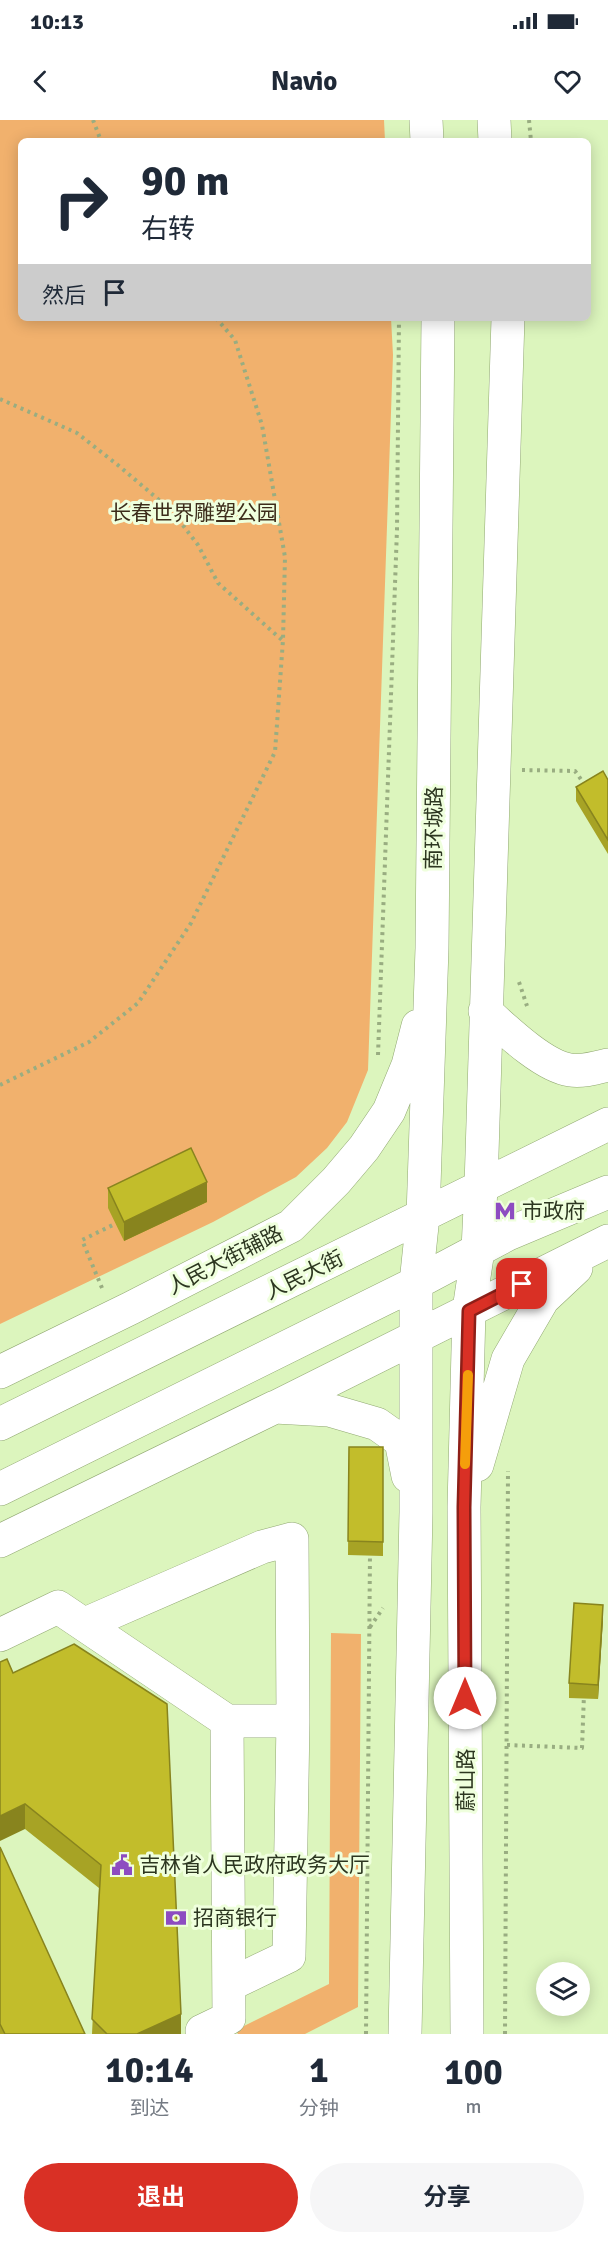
<!DOCTYPE html>
<html lang="zh">
<head>
<meta charset="utf-8">
<style>
  :root { --surface:#fff; --page:#f6f6f7; --text:#1f2937; --muted:#747a83; --accent:#d93025 }
  body { margin:0; font-family:Signika,"Noto Sans SC",sans-serif; background:var(--page); color:var(--text); height:100vh; display:flex; flex-direction:column; font-size:22px; white-space:nowrap }
  * { box-sizing:border-box; margin:0 }
  p { font-size:20px; color:var(--muted) }
  .icon { flex:none; width:33px; height:33px; fill:none; stroke:currentColor; stroke-width:2; stroke-linecap:round; stroke-linejoin:round }
  .map { position:relative; height:1914px; overflow:hidden }
  .drawer { display:flex; flex-direction:column; background:var(--surface); flex:1 }
  .drawer>* { flex:none }
  .guide { position:absolute; left:18px; top:18px; width:573px; height:183px; border-radius:9px; box-shadow:0 3px 15px #0003; background:#fff; color:var(--text); overflow:hidden }
  .buttons { position:absolute; left:536px; top:1842px; display:grid; gap:12px }
  .buttons a { display:grid; place-items:center; width:54px; height:54px; border-radius:50%; background:var(--surface); box-shadow:0 3px 15px #0003; font-size:30px }
  .pin { position:absolute; display:grid; place-items:center; width:51px; height:51px; color:#fff; margin:-26px; border-radius:12px; box-shadow:0 3px 9px #0006 }
  .me { position:absolute; width:66px; margin:-33px; rotate:0deg; stroke-linejoin:round; filter:drop-shadow(0 0 4px #0008) }
  .turn { display:flex; align-items:center; gap:21px; height:126px; padding:0 24px; font-size:27px }
  .turn .icon { width:78px; height:78px; stroke-width:2.5 }
  .turn b { display:block; font-size:42px; line-height:51px }
  .then { display:flex; align-items:center; height:57px; padding:0 24px; background:#0003; gap:12px; font-size:22px }
  .eta { display:flex; justify-content:space-evenly; align-items:center; height:102px; text-align:center }
  .eta b { font-size:36px; font-weight:700; line-height:42px }
  .button { display:flex; gap:12px; margin-top:auto; padding:12px 24px }
  .button a { flex:1; height:69px; border-radius:36px; background:var(--accent); color:#fff; font-size:24px; font-weight:700; line-height:69px; text-align:center }
  .button a+a { background:var(--page); color:var(--text) }
  .status { display:flex; justify-content:space-between; align-items:center; height:42px; padding:0 30px; background:var(--surface); direction:ltr }
  .status svg { height:16px; fill:currentColor }
  header { display:flex; justify-content:space-between; align-items:center; height:78px; padding:0 24px; background:var(--surface); font-size:27px; font-weight:700 }
  .map>svg:first-child { display:block }
  .green { fill:#f1b16d }
  .lines { fill:none; stroke-linecap:round; stroke-linejoin:round }
  .minor-casing { stroke:#91a872; stroke-width:34 }
  .major-casing { stroke:#91a872; stroke-width:34 }
  .path { stroke:#99ad81; stroke-width:4; stroke-dasharray:3 4.5; stroke-linecap:butt }
  .minor { stroke:#fff; stroke-width:33 }
  .major { stroke:#fff; stroke-width:33 }
  .wall { fill:#a7a325 }
  .shaded-wall { fill:#88841e }
  .building { fill:#c2bd2b; stroke:#88841e; stroke-width:1.5 }
  .route-casing { stroke:#8d1f18; stroke-width:15 }
  .route { stroke:#d93025; stroke-width:10 }
  .slow { stroke:#f59e0b; stroke-width:10 }
  .labels { text-anchor:middle; dominant-baseline:central; stroke-width:6; stroke-linejoin:round; paint-order:stroke }
  .park-label { font-size:21px; fill:#3c2c1a; stroke:#efffdd }
  .street-label { font-size:21px; fill:#2c3620; stroke:#efffdd }
  .poi-label { font-size:21px; fill:#2c3620; stroke:#efffdd; text-anchor:start }
</style>
</head>
<body>
<div class="status"><b>10:13</b><svg viewBox="0 0 49 12"><path d="M0 12V9h3v3zM5 12V6h3v6zM10 12V3h3v9zM15 12V0h3v12zM26 1h20v11H26zM47 4h2v5h-2z"/></svg></div>
<header><svg class="icon" aria-label="back" viewBox="0 0 24 24"><path d="M15 5l-7 7 7 7"/></svg>Navio<svg class="icon" aria-label="heart" viewBox="0 0 24 24"><path d="M12 20l-8-8c-3-5 5-10 8-4 3-6 11-1 8 4z"/></svg></header>
<div class="map">
<svg width="608" height="1914" viewBox="0 0 608 1914">
  <rect width="100%" height="100%" fill="#dcf5bd"/>
  <path class="green" d="M0,0h384l1,21h-364v177h370l2,37 -25,715 -21,52 -20,26 -31,29 -83,45 -213,102z
    M331,1513l30,1 -3,373 -53,27h-67l-2,-4 93,-46z"/>
  <g class="lines">
    <defs>
      <path id="minor" d="M85,1504l177,-77 30,-8 1,182
        M0,1515l58,-28 169,114
        M204,1914l-2,-3 27,-13 -2,-297h66l-4,235 -60,29"/>
      <path id="major" d="M426,0l1,21
        M494,0l1,21
        M485,891c21,19 58,55 85,59 12,2 26,-2 38,-5
        M0,1252l131,-64 160,-82 45,-45 28,-33 25,-37 19,-46 10,-39
        M276,1287l332,-166
        M0,1304l608,-300
        M477,1345l31,-106 35,-60 33,-31
        M0,1369l416,-206 92,-49 100,-42
        M0,1421l275,-134 54,3 48,14 24,17 7,35
        M405,1914l11,-522v-229l7,-67 9,-268 6,-630
        M467,1914l-3,-527 5,-197 9,-60 3,-64 27,-868"/>
    </defs>
    <use href="#minor" class="minor-casing"/>
    <use href="#major" class="major-casing"/>
    <path class="path" d="M93,0l8,21
      M529,0l2,21
      M0,279l77,34 42,33 53,45 26,34 20,38 64,57
      M522,650l53,1 10,14
      M519,862l8,24
      M378,935l19,-526 2,-211
      M0,965l89,-43 49,-39 53,-80 84,-171 8,-112 2,-83 -23,-132 -27,-85 -19,-22
      M102,1168l-20,-48 37,-18
      M370,1507l13,-19
      M507,1625l75,3 2,-54
      M366,1914l4,-482
      M505,1914l3,-563"/>
    <use href="#minor" class="minor"/>
    <use href="#major" class="major"/>
  </g>
  <path class="wall" d="M608,660v74l-32,-53v-14z
    M108,1068l99,14 -83,39 -16,-33z
    M349,1327h34v109l-35,-1z
    M603,1499l-5,80 -29,-1v-15z
    M7,1539l174,375h-89l7,-146 -74,-59z
    M0,1727l85,187h-85z"/>
  <path class="shaded-wall" d="M207,1062v20l-83,39v-19z
    M603,1485v14l-5,80v-14z
    M25,1684v25l-25,12v-25z
    M181,1894v20h-44z"/>
  <path class="building" d="M603,651l5,9v60l-32,-53z
    M191,1028l16,34 -83,40 -16,-34z
    M349,1327h34v95l-35,-1z
    M574,1483l29,2 -5,80 -29,-2z
    M74,1524l93,60 14,310 -44,20h-30l-15,-15 9,-154 -76,-61 -25,12v-154l7,-3 6,14z
    M0,1727l85,187h-80l-5,-10z"/>
  <g class="lines">
    <defs>
      <path id="route" d="M465,1578l-1,-191 5,-196 53,-27"/>
    </defs>
    <use href="#route" class="route-casing"/>
    <use href="#route" class="route"/>
    <path class="slow" d="M465,1344l3,-89"/>
  </g>
  <defs>
    <symbol id="metro-bare" viewBox="-9 -9 18 18"><path d="M-5.5 5V-5H-3L0 0L3-5H5.5V5H3V-.5L0 4L-3-.5V5Z" fill="#8d4cc1" stroke="#efffdd" stroke-width="2.5" paint-order="stroke"/></symbol>
    <symbol id="civic-bare" viewBox="-9 -9 18 18"><path d="M-.6-6.5H3V-4.5H.6V-3L4-1V1h2V6H-6V1h2V-1L-.6-3ZM-1.2 2.5V6h2.4V2.5Z" fill="#8d4cc1" stroke="#efffdd" stroke-width="2.5" paint-order="stroke"/></symbol>
    <symbol id="bank-bare" viewBox="-9 -9 18 18"><path d="M-6-4H6V4H-6ZM0-2.3a2.3 2.3 0 1 0 0 4.6a2.3 2.3 0 1 0 0-4.6Z" fill="#8d4cc1" stroke="#efffdd" stroke-width="2.5" paint-order="stroke"/></symbol>
  </defs>
  <g fill-rule="evenodd">
    <use href="#metro-bare" x="490" y="1076" width="30" height="30"/>
    <use href="#civic-bare" x="107" y="1730" width="30" height="30"/>
    <use href="#bank-bare" x="161" y="1783" width="30" height="30"/>
  </g>
  <g class="labels">
    <g class="park-label">
      <text x="194" y="393">长春世界雕塑公园</text>
    </g>
    <g class="street-label">
      <text transform="translate(434 708) rotate(-89)">南环城路</text>
      <text transform="translate(225 1140) rotate(-27)">人民大街辅路</text>
      <text transform="translate(304 1155) rotate(-26)">人民大街</text>
      <text transform="translate(466 1660) rotate(-90)">蔚山路</text>
    </g>
    <g class="poi-label">
      <text x="522" y="1091">市政府</text>
      <text x="139" y="1745">吉林省人民政府政务大厅</text>
      <text x="193" y="1798">招商银行</text>
    </g>
  </g>
</svg>
<div class="buttons">
<a><svg class="icon" aria-label="layers" viewBox="0 0 24 24"><path d="M12 4l9 5-9 5-9-5zM3 14l9 5 9-5"/></svg></a>
</div>
<div class="pin" style="left:522px;top:1164px;background:#d93025"><svg class="icon" aria-label="arrive" viewBox="0 0 24 24"><path d="M6 21V4h12l-3 4 3 4H6"/></svg></div>
<svg class="me" style="left:465px;top:1578px" viewBox="-20 -20 40 40"><circle r="19" fill="#fff"/><path d="M0-13L10 11 0 6-10 11z" fill="#d93025"/></svg>
<div class="guide">
<div class="turn"><svg class="icon" aria-label="right" viewBox="0 0 24 24"><path d="M7 20v-9h11M14 6l5 5-5 5"/></svg><div><b>90 m</b>右转</div></div>
<div class="then">然后<svg class="icon" aria-label="arrive" viewBox="0 0 24 24"><path d="M6 21V4h12l-3 4 3 4H6"/></svg></div>
</div>
</div>
<section class="drawer">
<div class="eta">
<div><b>10:14</b><p>到达</p></div>
<div><b>1</b><p>分钟</p></div>
<div><b>100</b><p>m</p></div>
</div>
<div class="button"><a>退出</a><a>分享</a></div>
</section>
</body>
</html>
